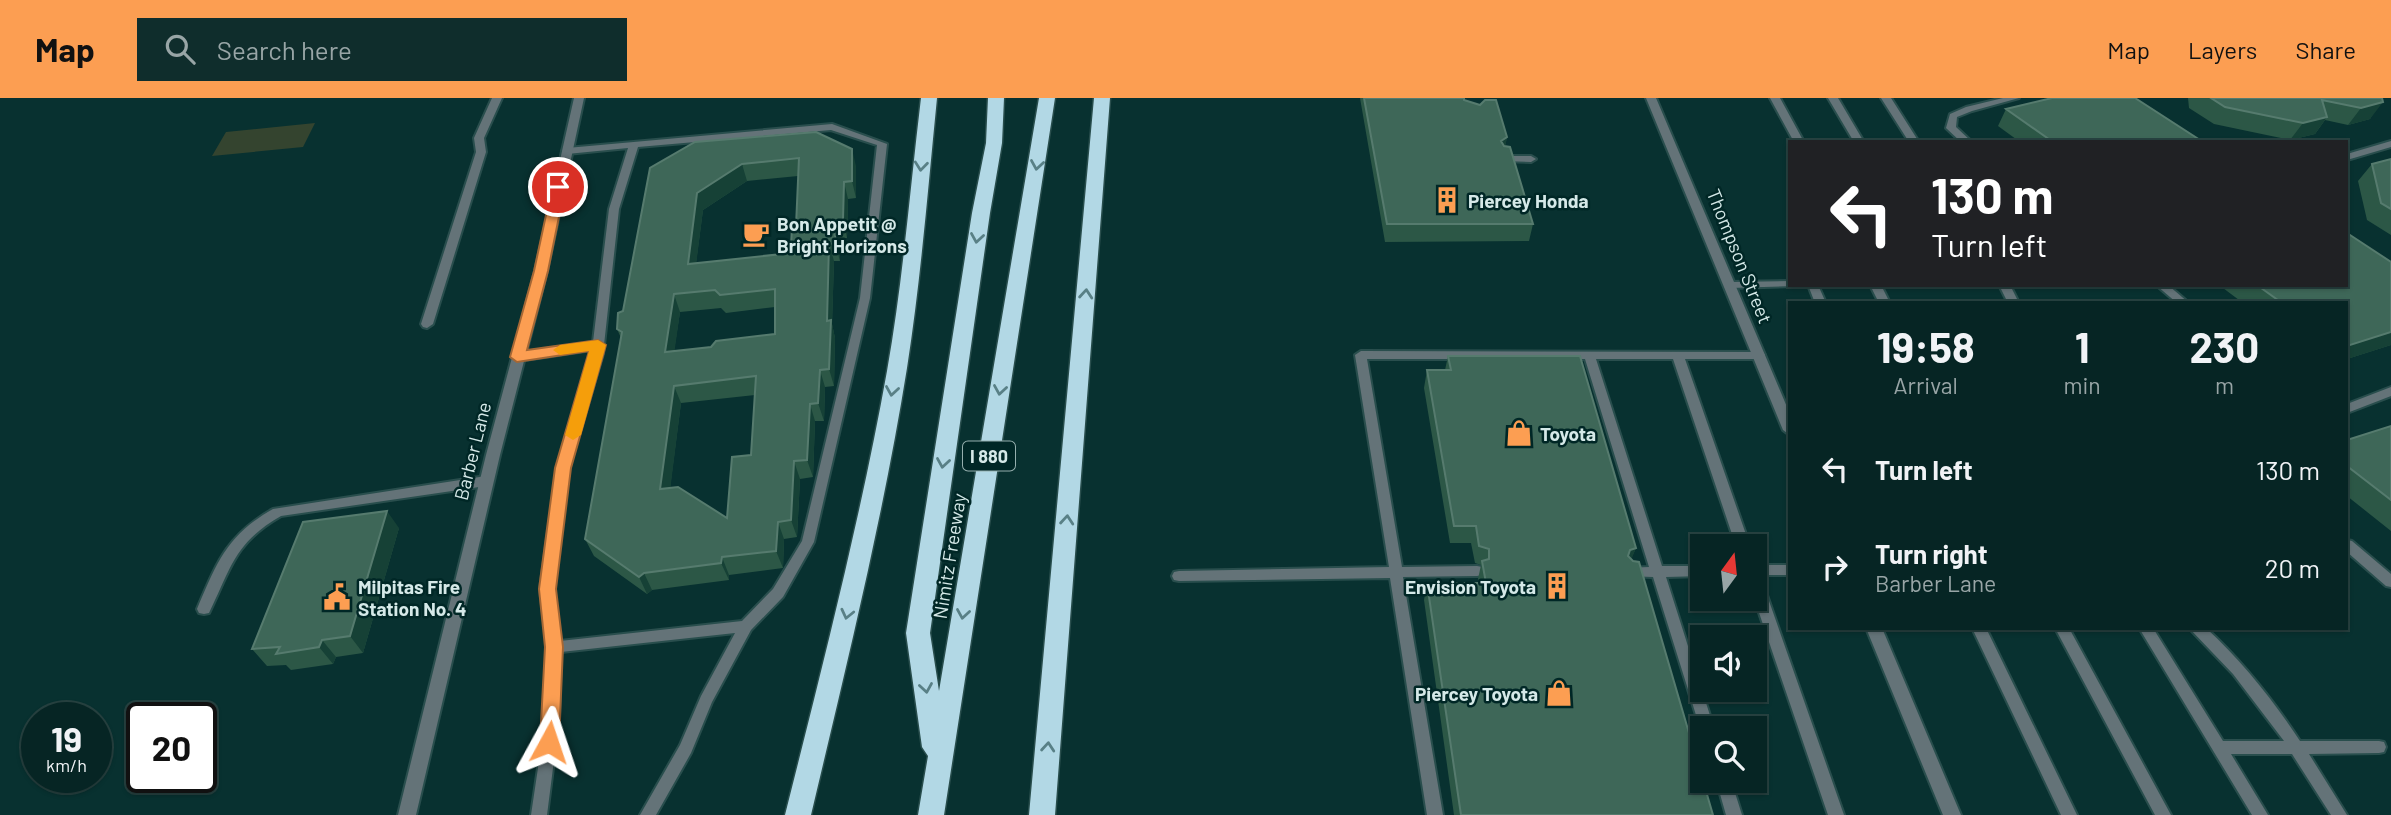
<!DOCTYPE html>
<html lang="en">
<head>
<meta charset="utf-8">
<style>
  :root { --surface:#062524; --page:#0f2d2c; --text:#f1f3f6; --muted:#98a5a6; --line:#274241; --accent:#fc9e52 }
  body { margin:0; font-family:Barlow,sans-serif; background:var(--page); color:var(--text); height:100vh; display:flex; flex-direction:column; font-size:26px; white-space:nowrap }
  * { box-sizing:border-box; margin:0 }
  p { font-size:23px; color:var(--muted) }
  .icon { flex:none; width:38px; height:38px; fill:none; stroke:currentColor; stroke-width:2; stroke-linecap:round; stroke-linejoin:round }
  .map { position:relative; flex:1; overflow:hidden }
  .sheet { position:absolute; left:1788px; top:203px; width:560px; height:329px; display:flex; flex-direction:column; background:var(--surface); border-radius:0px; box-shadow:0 2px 5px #0004,0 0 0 2px var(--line) }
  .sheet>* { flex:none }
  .banner { position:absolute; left:1788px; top:42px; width:560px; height:147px; border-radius:0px; box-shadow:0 2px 5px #0004,0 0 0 2px var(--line); background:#202124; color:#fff; overflow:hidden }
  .needle { width:46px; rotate:15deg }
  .tools { position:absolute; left:1690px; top:436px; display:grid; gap:14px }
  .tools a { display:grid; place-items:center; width:77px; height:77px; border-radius:0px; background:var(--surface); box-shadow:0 2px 5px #0004,0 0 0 2px var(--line); font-size:35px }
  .speed { position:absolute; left:21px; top:604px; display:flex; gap:14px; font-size:35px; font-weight:700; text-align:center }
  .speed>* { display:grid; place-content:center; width:91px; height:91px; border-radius:50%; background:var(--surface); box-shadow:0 2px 5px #0004,0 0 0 2px var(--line); line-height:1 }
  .speed small { font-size:18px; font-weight:400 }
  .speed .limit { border:4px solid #111; border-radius:10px; background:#fff; color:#111 }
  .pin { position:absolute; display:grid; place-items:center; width:60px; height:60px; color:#fff; margin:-30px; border:4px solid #fff; border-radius:50%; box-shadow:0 2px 7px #0007 }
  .me { position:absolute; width:77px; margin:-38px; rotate:5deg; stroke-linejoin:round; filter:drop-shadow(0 0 5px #0008) }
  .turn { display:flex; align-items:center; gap:24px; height:147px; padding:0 28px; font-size:32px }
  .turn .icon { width:91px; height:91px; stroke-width:2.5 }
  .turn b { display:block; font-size:49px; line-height:60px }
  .eta { display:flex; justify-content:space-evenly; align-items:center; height:119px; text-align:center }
  .eta b { font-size:42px; font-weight:700; line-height:49px }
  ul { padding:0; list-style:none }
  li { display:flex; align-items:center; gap:21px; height:98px; padding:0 28px }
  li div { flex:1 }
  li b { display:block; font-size:26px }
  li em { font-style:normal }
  header { display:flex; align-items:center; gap:42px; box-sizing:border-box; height:98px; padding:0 35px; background:var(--accent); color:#111 }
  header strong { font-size:33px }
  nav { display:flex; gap:38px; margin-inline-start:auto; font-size:24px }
  .search { width:490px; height:63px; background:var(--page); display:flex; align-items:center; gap:18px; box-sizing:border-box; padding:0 24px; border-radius:0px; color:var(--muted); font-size:26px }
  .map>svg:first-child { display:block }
  .green { fill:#34442f }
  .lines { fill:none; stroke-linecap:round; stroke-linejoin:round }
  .service-casing { stroke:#294e4d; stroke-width:4 }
  .minor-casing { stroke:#294e4d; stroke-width:4 }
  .tertiary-casing { stroke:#294e4d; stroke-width:4 }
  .motorway-casing { stroke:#294e4d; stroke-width:3 }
  .service { fill:#647378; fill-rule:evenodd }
  .minor { fill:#647378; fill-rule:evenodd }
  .tertiary { fill:#647378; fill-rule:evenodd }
  .motorway { fill:#b2d8e5; fill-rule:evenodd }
  .wall { fill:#2c5746; fill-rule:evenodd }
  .shaded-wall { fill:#164136 }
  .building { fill:#3e6758; stroke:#567b6e; stroke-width:2; fill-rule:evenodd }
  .oneway { stroke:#598086 }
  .route { fill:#fc9e52; stroke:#a46735; stroke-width:2 }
  .slow { fill:#f59e0b }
  .labels { text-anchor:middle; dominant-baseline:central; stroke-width:5; stroke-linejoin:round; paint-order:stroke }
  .shield { fill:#002726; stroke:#95afae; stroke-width:2 }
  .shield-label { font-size:18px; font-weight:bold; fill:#d5e9e8 }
  .poi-label { font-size:19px; font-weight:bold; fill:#d5e9e8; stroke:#002726; text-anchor:start }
  .street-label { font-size:19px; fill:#d5e9e8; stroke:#002726 }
</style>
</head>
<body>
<header>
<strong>Map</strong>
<div class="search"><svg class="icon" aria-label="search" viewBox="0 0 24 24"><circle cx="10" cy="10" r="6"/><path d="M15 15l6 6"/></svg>Search here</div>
<nav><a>Map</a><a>Layers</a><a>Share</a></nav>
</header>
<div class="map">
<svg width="2391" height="717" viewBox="0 0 2391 717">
  <rect width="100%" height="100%" fill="#083130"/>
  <path class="green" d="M315,25l-12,24 -91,9 14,-24z"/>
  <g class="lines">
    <defs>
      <path id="service" d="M492,0h10l-18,40 2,14 -53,172 -6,4 -4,-1 -2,-3 55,-172 -2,-14z
        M1770,0h10l24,44h-10z
        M1828,0h10l26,44h-10z
        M1881,0h10l28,44h-10z
        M2003,0h16l-47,13 -15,6 -1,10 16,15h-11l-15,-14 4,-14 16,-7z
        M832,26l55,20 -17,154 -56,244 -31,55 -32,33 -39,72 -21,51 -35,62h-16l40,-70 21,-49 34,-63 -174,19 -2,69 -12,94h-16l14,-94 2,-74 -7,-58 17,-121 35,-118 -74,11 -6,-4 6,-4 75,-11 16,-133 19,-61 -61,6 -5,-3 5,-3zM831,32l46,15 -17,153 -58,243 -29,48 -31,32 -182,20 -6,-52 15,-121 34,-114 16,-145 19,-62z
        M2391,43v6l-44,13v-6z
        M1505,58h26l5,3 -5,3 -29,-1 -2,-2z
        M1790,183v4l4,1 -64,2 -5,-3 5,-3z
        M1808,187h10l8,18h-11z
        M1870,187h11l9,18h-11z
        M1999,187h11l9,18h-11z
        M2156,187h12l21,18h-12z
        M1361,253l402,1 2,3 -6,4h-74l65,187h-14l-63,-187h-77l66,207h41v10l-37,1 48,151h-11v5l-3,-5 -47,-151 -27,-1 -2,-4 2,-4 23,-1 -64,-208h-218l35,208 75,-1 5,1 2,4 -2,4 -5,1 -74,1 40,238h-16l-37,-237 -211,3 -5,-1 -2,-4 2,-4 5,-1 210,-4 -34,-212z
        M2391,289v9l-44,17v-9z
        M486,378l4,2 2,3 -2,3 -4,2 -205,30c-47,27 -50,52 -72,97l-5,1 -5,-1 -2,-4c20,-47 30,-74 76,-100z
        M2347,442l5,1 39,33v13l-5,-1 -39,-34z
        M1755,467h35v10h-35z
        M1755,478l5,1 2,4 82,234h-16l-74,-217z
        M1972,530h14l91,187h-16z
        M2055,530h14l102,187h-16z
        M2139,530h14l70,113h61l-51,-67 -44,-46h17c36,33 67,72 94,113h79l5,1 2,5 -2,5 -5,1 -70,1 38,61h-16l-39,-61h-61l37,61h-16z
        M1716,682h15l11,35h-16z"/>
      <path id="minor" d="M1646,0h10l134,316v21l-7,-5z
        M1866,530h16l79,187h-18z"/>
      <path id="tertiary" d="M574,0h10l-37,173 -47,184 -84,360h-18l88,-360 49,-184z"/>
      <path id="motorway" d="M921,0h16c-9,90 -16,180 -30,270 -24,150 -61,299 -96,447h-26c37,-147 75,-294 102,-444 16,-90 23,-182 34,-273z
        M988,0h16l-2,45 -12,70 -60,420 9,58 100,-593h16l-111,717h-26l10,-59 -6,-9 -16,-114 66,-420 14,-70z
        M1094,0h16l-55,717h-26z"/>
    </defs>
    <use href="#service" class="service-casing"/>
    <use href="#minor" class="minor-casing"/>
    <use href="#tertiary" class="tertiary-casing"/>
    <use href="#motorway" class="motorway-casing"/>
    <use href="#service" class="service"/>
    <use href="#minor" class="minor"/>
    <use href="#tertiary" class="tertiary"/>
    <use href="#motorway" class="motorway"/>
  </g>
  <path class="wall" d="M1360,0h104v2l43,37 -2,9 28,78 -4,17 -144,1z
    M2188,0h194l-12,21 -22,6 -23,-5 -10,14 -25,6 -76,-16 -25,-16z
    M2006,11l197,33h-183l-22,-16z
    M695,44l161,24v32l-8,1 -1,39h-7v23h-6l-2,63 3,14 -1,48 -9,1 -1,34h-9l-2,56 -13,2 -3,58 -13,2 -1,29 -54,7v5l-77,10 -5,4 -53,-38 -9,-17 36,-201 -4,-9 6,-18zM798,78l-2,50 -5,20 -9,8 -86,9 7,-53 44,-29zM775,209v27l-64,13 -37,4 6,-39 41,-4 5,5zM755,297l-4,60 -24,63 -57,-30 11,-85z
    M2391,61v76l-24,-15 -9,-39 14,-17z
    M2391,164v83l-44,14v-56h-104l-24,-18h128z
    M1448,258l188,192 -5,11 82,256h-259l-30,-215 3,-17h52l-1,-4 3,-14 -6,-2 -4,-20h-21l-26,-155 3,-18h18z
    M2391,328v105l-44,-35v-56z
    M399,430l-36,125 -27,4 -3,7 -42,6 -5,-5 -19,1 -15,-17z"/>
  <path class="shaded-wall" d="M2383,4l-13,17 -22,6 13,-17z
    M2327,19l-12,17 -25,6 13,-17z
    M1507,39l-3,17 -3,-13z
    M852,51l4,17v32l-4,-17z
    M742,66l5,17 -44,29 -9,71 -6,-17 9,-71z
    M844,84l4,17 -1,39 -4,-18z
    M836,123l4,17v23l-5,-18z
    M829,146l5,17 -2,63 3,14 -1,48 -5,-17 -2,-48z
    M674,196l6,18 -8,57 -7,-17z
    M2391,234v13l-44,14v-13z
    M820,272l5,17 -1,34 -6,-18z
    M674,288l7,17 -13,104 -8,-18z
    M810,306l5,17 -2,56 -6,-17z
    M794,363l6,18 -3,58 -6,-17z
    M387,413l12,17 -36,125 -13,-17z
    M778,424l6,17 -1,29 -7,-17z
    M1636,450l-7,17 -5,2 6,-17z
    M722,459l7,18v5l-8,-17z
    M644,475l8,17 -5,4 -8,-17z
    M322,542l14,17 -3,7 -14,-17z"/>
  <path class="building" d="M1364,0h100v2l16,5 5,-5h11l11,37 -6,4 3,5 6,1 23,77h-146z
    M2052,0h83l68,44h-150l-47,-33z
    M2211,0h171l1,4 -22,6 -39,-8 5,17 -24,6 -78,-16z
    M816,34l36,17v32l-8,1 -1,38 -7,1 -1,22 -6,1 -2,77 4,-1 -2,49 -9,1 -2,33 -8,1 -3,56 -13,1 -3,59 -13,2 -2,29 -54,6 -1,6 -77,10 -5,4 -54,-38 37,-207 -5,-3 1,-16 5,-2 27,-143 45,-26zM799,60l-3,68 -4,1 -1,19 -8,1 -1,7 -94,10 9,-71 45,-29zM775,191v45l-59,7 -5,6 -46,5 9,-58 41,-4 5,5zM756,278l-5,79 -19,2 -5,61 -49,-31 -18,2 14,-103z
    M2391,61v50l-10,-6 -9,-39z
    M2347,135l44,29v70l-44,14v-43h-65l-25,-18h90z
    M1448,258h132l56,192 -6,2 -2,6 5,5 6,1 74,253h-252l-34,-232h59l-4,-22 7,-2v-10l-10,-3 -3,-20h-22l-27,-156h24z
    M2391,328v74l-44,-34v-26z
    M387,413l-37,125 -28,4 -3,7 -43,7 4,-7 -28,2 51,-127z"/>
  <defs><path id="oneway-chevron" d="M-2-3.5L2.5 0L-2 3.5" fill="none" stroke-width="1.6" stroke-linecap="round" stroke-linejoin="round" transform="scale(1.75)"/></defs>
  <g class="oneway">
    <use href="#oneway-chevron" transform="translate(1037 67) rotate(99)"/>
    <use href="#oneway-chevron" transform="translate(921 68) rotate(96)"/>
    <use href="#oneway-chevron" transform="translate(977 140) rotate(99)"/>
    <use href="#oneway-chevron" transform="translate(1086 196) rotate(-85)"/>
    <use href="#oneway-chevron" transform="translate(1000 292) rotate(99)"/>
    <use href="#oneway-chevron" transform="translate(892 293) rotate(99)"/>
    <use href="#oneway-chevron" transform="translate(943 365) rotate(99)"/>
    <use href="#oneway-chevron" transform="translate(1067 422) rotate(-85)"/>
    <use href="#oneway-chevron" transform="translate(847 516) rotate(103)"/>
    <use href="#oneway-chevron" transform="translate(963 516) rotate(99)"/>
    <use href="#oneway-chevron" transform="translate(926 590) rotate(81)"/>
    <use href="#oneway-chevron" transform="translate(1048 649) rotate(-85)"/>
  </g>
  <path class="route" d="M558,85l7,4 -17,84 -21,79 71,-10 8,5 -35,123 -15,121 7,58 -4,95 -3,6 -7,2 -6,-2 -3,-6 5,-95 -6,-58 16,-121 34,-117 -72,11 -7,-5 24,-86 18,-84z"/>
  <path class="slow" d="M598,242l8,5 -25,90 -8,5 -8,-5 24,-84 -29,4 -7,-5 7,-5z"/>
  <defs>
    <symbol id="building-bare" viewBox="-9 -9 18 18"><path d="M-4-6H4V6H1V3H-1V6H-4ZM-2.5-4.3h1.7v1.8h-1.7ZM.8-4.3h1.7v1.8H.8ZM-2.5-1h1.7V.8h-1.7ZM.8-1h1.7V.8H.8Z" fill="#fc9e52" stroke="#002726" stroke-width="2.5" paint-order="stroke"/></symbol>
    <symbol id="cafe-bare" viewBox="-9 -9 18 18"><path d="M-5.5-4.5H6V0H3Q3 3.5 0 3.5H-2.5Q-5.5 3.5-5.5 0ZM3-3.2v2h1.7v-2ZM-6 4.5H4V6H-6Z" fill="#fc9e52" stroke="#002726" stroke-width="2.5" paint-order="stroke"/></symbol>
    <symbol id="shop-bare" viewBox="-9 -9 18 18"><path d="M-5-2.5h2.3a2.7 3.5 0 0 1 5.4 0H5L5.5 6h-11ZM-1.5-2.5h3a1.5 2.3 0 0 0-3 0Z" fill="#fc9e52" stroke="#002726" stroke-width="2.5" paint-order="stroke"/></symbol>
    <symbol id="civic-bare" viewBox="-9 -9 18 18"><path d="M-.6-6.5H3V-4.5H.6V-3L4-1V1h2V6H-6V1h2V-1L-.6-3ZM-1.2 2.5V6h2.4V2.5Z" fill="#fc9e52" stroke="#002726" stroke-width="2.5" paint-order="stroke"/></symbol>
  </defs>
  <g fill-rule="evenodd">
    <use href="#building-bare" x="1428" y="83" width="38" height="38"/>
    <use href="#cafe-bare" x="737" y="117" width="38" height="38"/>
    <use href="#shop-bare" x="1500" y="316" width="38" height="38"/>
    <use href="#building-bare" x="1538" y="469" width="38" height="38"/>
    <use href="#civic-bare" x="318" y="480" width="38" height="38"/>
    <use href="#shop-bare" x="1540" y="576" width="38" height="38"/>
  </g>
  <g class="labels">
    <rect class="shield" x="963" y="343.5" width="52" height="29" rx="5"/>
    <g class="shield-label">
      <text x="989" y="358">I 880</text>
    </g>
    <g class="poi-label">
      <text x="1468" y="102">Piercey Honda</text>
      <text x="777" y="125">Bon Appetit @<tspan x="777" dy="22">Bright Horizons</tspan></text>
      <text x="1540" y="335">Toyota</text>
      <text x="358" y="488">Milpitas Fire<tspan x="358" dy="22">Station No. 4</tspan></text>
      <text x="1536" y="488" text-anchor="end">Envision Toyota</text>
      <text x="1538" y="595" text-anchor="end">Piercey Toyota</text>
    </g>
    <g class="street-label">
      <text transform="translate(1740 158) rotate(68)">Thompson Street</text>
      <text transform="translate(472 353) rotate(-76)">Barber Lane</text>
      <text transform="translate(949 458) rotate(-81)">Nimitz Freeway</text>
    </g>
  </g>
</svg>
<div class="tools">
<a><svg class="needle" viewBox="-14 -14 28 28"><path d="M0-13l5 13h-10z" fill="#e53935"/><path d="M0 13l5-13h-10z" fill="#98a5a6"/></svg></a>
<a><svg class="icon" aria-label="sound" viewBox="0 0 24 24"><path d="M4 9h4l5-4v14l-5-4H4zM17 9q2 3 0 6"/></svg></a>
<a><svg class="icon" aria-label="search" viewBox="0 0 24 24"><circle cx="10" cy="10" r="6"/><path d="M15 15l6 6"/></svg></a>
</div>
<div class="speed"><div>19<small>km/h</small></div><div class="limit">20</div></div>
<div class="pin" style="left:558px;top:89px;background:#d93025"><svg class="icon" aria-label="arrive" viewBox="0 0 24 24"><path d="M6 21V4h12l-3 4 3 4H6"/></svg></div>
<svg class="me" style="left:549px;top:644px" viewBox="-20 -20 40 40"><path d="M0-17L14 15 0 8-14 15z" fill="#fc9e52" stroke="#fff" stroke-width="4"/></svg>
<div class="banner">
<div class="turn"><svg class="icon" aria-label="left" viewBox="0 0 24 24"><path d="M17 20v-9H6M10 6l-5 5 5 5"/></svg><div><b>130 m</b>Turn left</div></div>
</div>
<section class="sheet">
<div class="eta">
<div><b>19:58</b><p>Arrival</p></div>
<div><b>1</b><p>min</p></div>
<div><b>230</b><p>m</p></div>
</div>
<ul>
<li><svg class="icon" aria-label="left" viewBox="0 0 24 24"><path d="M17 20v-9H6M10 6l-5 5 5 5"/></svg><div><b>Turn left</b></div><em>130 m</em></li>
<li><svg class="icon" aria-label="right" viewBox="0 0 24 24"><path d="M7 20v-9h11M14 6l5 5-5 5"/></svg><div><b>Turn right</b><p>Barber Lane</p></div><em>20 m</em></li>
</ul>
</section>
</div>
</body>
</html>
